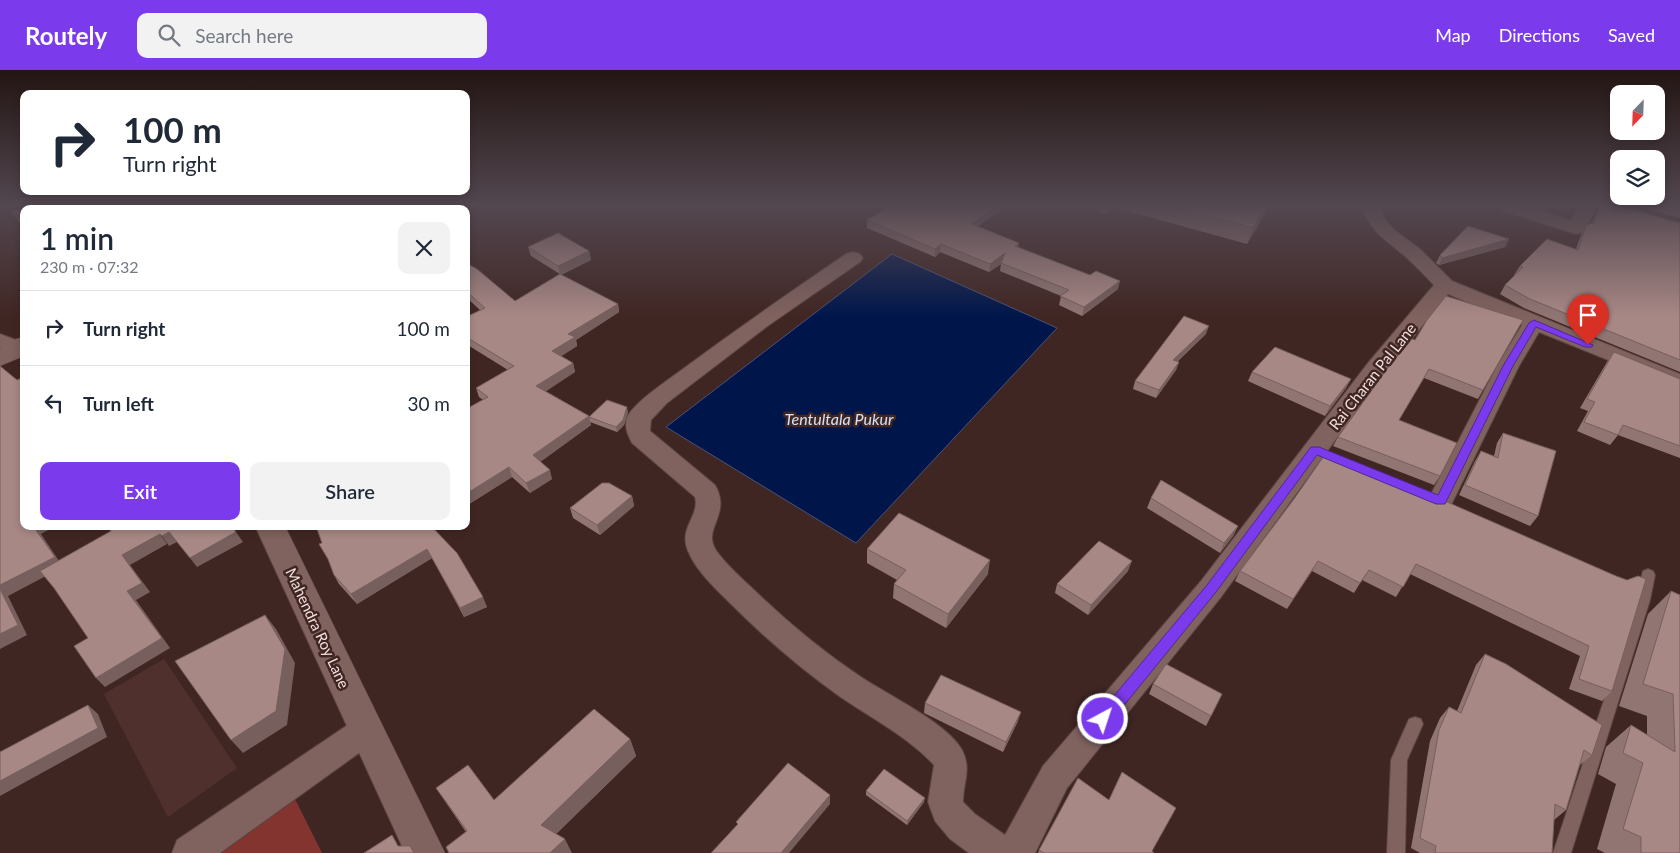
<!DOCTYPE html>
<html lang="en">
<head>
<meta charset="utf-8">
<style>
  :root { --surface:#fff; --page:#f2f2f3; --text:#1f2937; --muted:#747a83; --line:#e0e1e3; --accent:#7c3aed }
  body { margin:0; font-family:Lato,sans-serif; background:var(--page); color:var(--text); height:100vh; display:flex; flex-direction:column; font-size:19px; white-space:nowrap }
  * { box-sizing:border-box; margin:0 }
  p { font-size:16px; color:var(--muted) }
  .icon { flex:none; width:28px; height:28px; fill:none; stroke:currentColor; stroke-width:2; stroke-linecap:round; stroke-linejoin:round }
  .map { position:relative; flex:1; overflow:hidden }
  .side { position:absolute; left:20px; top:135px; width:450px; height:325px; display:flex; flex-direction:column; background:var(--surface); border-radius:10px; box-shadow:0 2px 8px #0003 }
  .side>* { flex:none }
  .guide { position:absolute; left:20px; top:20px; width:450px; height:105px; border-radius:10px; box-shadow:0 2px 8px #0003; background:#fff; color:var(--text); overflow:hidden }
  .needle { width:32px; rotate:203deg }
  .controls { position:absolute; left:1610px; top:15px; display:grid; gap:10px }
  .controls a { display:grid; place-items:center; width:55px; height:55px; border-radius:10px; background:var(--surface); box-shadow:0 2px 8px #0003; font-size:25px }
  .pin { position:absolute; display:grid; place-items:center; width:42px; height:42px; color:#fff; margin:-51px -21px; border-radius:50% 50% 50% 0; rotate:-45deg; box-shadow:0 0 5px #0007 }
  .pin .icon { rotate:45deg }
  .me { position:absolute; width:55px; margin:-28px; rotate:40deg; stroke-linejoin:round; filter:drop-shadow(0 0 4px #0008) }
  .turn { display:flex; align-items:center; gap:18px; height:105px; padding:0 20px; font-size:22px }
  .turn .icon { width:65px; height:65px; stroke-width:2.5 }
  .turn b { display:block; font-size:35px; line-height:42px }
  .round { display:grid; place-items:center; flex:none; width:52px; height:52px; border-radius:10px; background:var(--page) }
  .summary { display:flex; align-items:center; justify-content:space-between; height:85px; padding:0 20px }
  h1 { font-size:30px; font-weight:600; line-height:38px }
  .primary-button { display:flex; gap:10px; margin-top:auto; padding:10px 20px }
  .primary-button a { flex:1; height:58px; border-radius:10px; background:var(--accent); color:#fff; font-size:20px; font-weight:600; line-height:58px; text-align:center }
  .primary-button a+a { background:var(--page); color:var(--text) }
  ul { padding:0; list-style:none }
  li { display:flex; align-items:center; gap:15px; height:75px; padding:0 20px; border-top:1px solid var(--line) }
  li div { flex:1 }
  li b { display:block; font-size:19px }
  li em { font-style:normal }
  header { display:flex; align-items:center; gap:30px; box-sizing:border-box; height:70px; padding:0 25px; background:var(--accent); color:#fff }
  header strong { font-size:24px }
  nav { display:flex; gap:28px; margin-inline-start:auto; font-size:18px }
  .search { width:350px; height:45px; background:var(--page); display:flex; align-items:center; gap:12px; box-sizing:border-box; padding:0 18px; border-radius:10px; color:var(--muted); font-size:19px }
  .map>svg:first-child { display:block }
  .built { fill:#50302d }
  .green { fill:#84342f }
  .water { fill:#00164b; stroke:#495377 }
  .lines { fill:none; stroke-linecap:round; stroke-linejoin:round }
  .lane-casing { stroke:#5a4543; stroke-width:2 }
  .street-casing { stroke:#5a4543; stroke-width:2 }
  .secondary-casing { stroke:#5a4543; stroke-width:1 }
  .lane { fill:#80625e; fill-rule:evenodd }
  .street { fill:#80625e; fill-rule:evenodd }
  .secondary { fill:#80625e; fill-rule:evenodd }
  .wall { fill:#907572 }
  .shaded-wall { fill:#765f5d }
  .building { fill:#a88885; stroke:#765f5d }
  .route { fill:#7c3aed; stroke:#51269a }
  .labels { text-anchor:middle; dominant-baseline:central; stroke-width:5; stroke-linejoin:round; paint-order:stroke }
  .street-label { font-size:15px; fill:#f2e0de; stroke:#402623 }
  .water-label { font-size:16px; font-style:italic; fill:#d4e1f6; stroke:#402623 }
</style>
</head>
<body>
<header>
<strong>Routely</strong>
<div class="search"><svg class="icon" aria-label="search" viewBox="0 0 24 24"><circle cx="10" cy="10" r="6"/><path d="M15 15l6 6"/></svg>Search here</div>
<nav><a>Map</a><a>Directions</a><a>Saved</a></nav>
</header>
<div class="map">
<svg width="1680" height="783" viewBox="0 0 1680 783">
  <rect width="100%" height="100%" fill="#402623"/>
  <path class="built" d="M164,589l73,109 -69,49 -64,-123z"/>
  <path class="green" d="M291,721l31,62h-115z"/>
  <path class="water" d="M892,184l165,74 -201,215 -190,-116z"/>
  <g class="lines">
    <defs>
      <path id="lane" d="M1648,499l5,2 2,4 -5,25 -79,253h-18l65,-195 25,-87z
        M1415,647l6,2 2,5 -16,36 -2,93h-18l4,-93 18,-41z"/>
      <path id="street" d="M1097,137h18c-5,6 -9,7 -16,5z
        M1363,137h18l3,11 9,11 27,20 32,32 228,93v15l-141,-57 -20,34 -69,141 -9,2 -9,-2 -4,-7 69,-134 25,-41 -74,-31 -64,79 -163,224 -154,191 -32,65h-66l-19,-14 -15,-18 -7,-19 6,-37c-27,-29 -63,-47 -95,-69 -39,-28 -75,-59 -108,-92 -16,-16 -34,-32 -43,-53 -10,-23 12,-35 7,-54l-63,-54c-4,-8 -8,-16 -5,-25 5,-15 47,-42 60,-52 53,-39 106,-76 159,-112l7,-2 7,2 3,4 -3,4 -91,63 -102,78 -16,17 -1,11 65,54c18,31 -16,44 3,68 10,13 22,24 34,35 34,33 70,63 109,89 27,18 86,46 101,73 10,19 1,33 1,52l12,12 30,21 38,-69 158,-185 167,-218 66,-78c-9,-9 -18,-19 -28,-28 -18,-16 -37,-25 -43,-50z
        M1500,137h28l43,14 8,-14h18l-14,25 -7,2 -73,-23z
        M0,264l24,9v11h-13l-11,-6z
        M366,645l11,5 5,10 -5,10 -157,113h-48l5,-13 178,-120z"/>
      <path id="secondary" d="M270,137h22l-1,2h-23z
        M24,267v19l-24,10v-17l16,-10z
        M255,456h30l160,327h-40z"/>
    </defs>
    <use href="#lane" class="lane-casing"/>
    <use href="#street" class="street-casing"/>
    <use href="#secondary" class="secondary-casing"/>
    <use href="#lane" class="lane"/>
    <use href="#street" class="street"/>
    <use href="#secondary" class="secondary"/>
  </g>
  <path class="wall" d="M1005,137l-27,19 41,17 -1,4 100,42 -36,27 -23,-11 2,-9 -61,-25 1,-7 -12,8 -49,-20 -5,5 -68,-29v-8z
    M1116,137h153l-22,37 -130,-36z
    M1531,137h13l-2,3z
    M1600,137h22l58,16v149l-156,-64 -24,-14 5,-9 10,-10h-1l6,-9 56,-17 5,-14 5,-9 6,-3z
    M1640,137h40v11z
    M24,139v15l-6,-3 -7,-9z
    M1509,169l-4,8 -66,18 -3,-2 4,-8z
    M528,177l61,4 2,9 -30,15 57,29 1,8 -43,28 1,6 -16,10 12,7 2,9 -30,19 44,25v1l39,-5 -4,13 -7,7 -27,-10 1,3 -51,37 12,17 -22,14 -18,-16 -46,29v-97l17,-9 -4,-3 -3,-9 32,-18 -42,-26v-27l14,-7 -14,-13v-34l49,38 45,-27 -29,-18z
    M1206,264l-29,28h2l-3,8 -20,28 -23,-9 2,-8z
    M1412,269l71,51 -5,9 -54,-21 -25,42 41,56 -6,9 -101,-39 5,-9z
    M1614,282l66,27v79l-62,-23 -8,10 -33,-14 11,-20 -8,-3 27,-46z
    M1252,302l99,7 -5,9 -21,28 -77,-35z
    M1503,363l35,83 -8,10 -71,-31 16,-34 6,-10 13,5 3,-13z
    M632,426l2,10 -34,29 -27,-17 -3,-10z
    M1151,428l87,28 -5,10 -13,17 -73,-45z
    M1294,429l322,77 -4,115 -10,10 -33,-12 11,-33 -170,-82 -14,23 -34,-17 -8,13 -42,-22 -25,38 -52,-28 5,-10z
    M316,456h119l-3,2 55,79 -23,10 -32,-59 -75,46 -18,-20 -5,-9z
    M867,479l121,25 -42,54 -53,-30 1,-14 3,-4 -30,-17z
    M1128,501l-40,44 -33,-22 2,-9z
    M1671,521l9,4v-4v262h-75l-8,-4 19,-65 -18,-10 8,-27 25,-22 16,10v-19l-28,-10 29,-92z
    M1485,584l107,101 -12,10 -14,45 -12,10 -2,33h-132l-9,-5 19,-107 10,-23 9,-11 8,4 19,-46z
    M1153,614l69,10 -16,32 -57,-32z
    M925,633l93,18 -15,31 -79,-39z
    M630,669l6,17 -80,78 -90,-2 -30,-44 58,12z
    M866,721l58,11 -17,23 -41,-30z
    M1039,780l113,1 2,2h-116z"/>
  <path class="shaded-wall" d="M995,137h10l-35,25 1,-8z
    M1265,137h4l-22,37 6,-16z
    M1509,169l-4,8 -66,18 3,-7z
    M941,174l-1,8 -5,5v-8z
    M589,181l2,9 -31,15 -2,-9z
    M1005,183l-1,9 -15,10 1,-8z
    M1120,211l-2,8 -36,27 2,-9z
    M618,234l1,8 -43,28 1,6 -23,15 -2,-10 16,-17z
    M1209,256l-3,8 -36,34 3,-8z
    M1179,292l-3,8 -20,28 3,-8z
    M573,293l2,9 -36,24 -3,-10z
    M1351,309l-5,9 -21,28 5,-10z
    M627,337l1,5 -4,13 -7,7 -1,-5z
    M589,346l2,9 -55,40 -3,-10z
    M509,397l3,10 -46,29v-12z
    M550,400l2,9 -22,14 -4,-10z
    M632,426l2,10 -34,29 -3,-10z
    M33,456h22l-14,8 22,33 -55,29 19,39 -27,14v-64z
    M1238,456l-5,10 -13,17 4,-10z
    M169,462l8,10 -8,4 -7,-10z
    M236,462l7,10 -46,25 -7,-9z
    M160,464l7,10 -37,21 20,27 -14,8 34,48 -65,39 -9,-9 26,-123z
    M427,479l5,9 -75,46 -6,-10z
    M990,490l-2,14 -42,54 2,-14z
    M1132,491l-4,10 -40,44 3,-10z
    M1318,491l-6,10 -25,38 6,-10z
    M483,527l4,10 -23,10 -4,-9z
    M265,545l11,14 19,34 -8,62 -44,28 -12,-13z
    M88,635l10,9 9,23 -107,59v-15z
    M1021,642l-3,9 -15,31 3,-10z
    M630,669l6,17 -87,85 -8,-16z
    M830,725v9l-41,49h-8z
    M925,728l-1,4 -17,23v-4z
    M565,769l7,14h-22z"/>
  <path class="building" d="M23,137h30l4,2h-33v9l-13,-6z
    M889,137h106l-24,17 48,19 -4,3 75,29 6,-4 24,10 -36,26 -24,-11 9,-6 -68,-27 4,-10 -15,11 -49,-20 -6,5 -68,-29z
    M1176,137h89l-12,21z
    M1601,137h21l58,16v137l-150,-61 -25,-14 18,-18 -3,-1 27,-27 31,11 8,-24 5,-3 3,1z
    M1468,156l41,13 -67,19 -2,-3z
    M558,163l31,18 -31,15 -30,-19z
    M466,193l11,6 38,32 45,-27 58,30 -50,30 7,3 -23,14 21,12 -37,23 53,30 -56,39 17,15 -24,13 -17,-16 -43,27v-85l22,-12 -12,-9 38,-22 -48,-29v-20l19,-9 -19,-17z
    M1446,226l77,24 -40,70 -54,-21 -30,51 58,23 -17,33 -102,-39 52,-72 22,-26 3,1 12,-20z
    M1184,246l25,10 -36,34 6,2 -20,28 -24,-9z
    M1275,277l76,32 -21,27 -78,-34z
    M1614,282l66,27v67l-57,-21 -5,10 -34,-13 11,-20 -8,-3z
    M0,296l17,14 7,-3v149h9l22,31 -55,28z
    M607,330l20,7 -4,13 -7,7 -27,-10z
    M1503,363l53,18 -18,65 -73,-31 16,-34 17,7z
    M1326,383l112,45 178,78 11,4 11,-4 8,3 -34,112 -33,-12 10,-33 -173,-82 -13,23 -34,-17 -9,13 -42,-22 -25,38 -53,-28 54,-72z
    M1161,410l77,46 -14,17 -73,-45z
    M602,413h7l23,13 -35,29 -27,-17z
    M899,443l91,47 -42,54 -54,-30 12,-14 -39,-21z
    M107,456h124l5,6 -46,26 -21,-26 -7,4 -2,-2 -38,21 20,28 -15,8 35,47 -66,40 -22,-32 14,-8 -34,-50 -14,-17 71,-40z
    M316,456h115l26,27 26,44 -23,11 -33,-59 -76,45 -17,-19 -6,-16 -9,-15 3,-1z
    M1099,471l33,20 -41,44 -34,-21z
    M0,519l18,36 -18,9z
    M1671,521l9,4v258h-39v-16l-18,-8 20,-66 -20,-10 8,-28 44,27 -2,-58 -30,-10z
    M265,545l20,34 -9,62 -45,29 -56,-79z
    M1485,584l21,10 96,61 -10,30 -8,-5 -18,60 -11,-6 -3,49h-117l1,-7 -16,-8 19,-108 10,-23 12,6z
    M1166,594l56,30 -11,22 -58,-32z
    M941,605l80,37 -15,30 -81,-39z
    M88,635l10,23 -98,53v-29z
    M594,639l36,30 -89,86 24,14 -15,14h-101l-3,-6 21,-16 -31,-43 32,-23 26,35z
    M788,693l42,32 -49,58h-70l27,-29 -2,-2z
    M884,699l41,29 -18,23 -41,-30z
    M1122,702l54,36 -24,43 2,2h-110l-5,-3 39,-72 31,22z
    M392,765l6,11h12l4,7h-50z"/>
  <linearGradient id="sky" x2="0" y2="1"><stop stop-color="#231513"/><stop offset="0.55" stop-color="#534750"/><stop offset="1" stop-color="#534750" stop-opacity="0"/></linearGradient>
  <rect width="1680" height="247" fill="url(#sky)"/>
  <path class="route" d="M1534,250l59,25 -1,2h-7l-49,-20 -23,39 -68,138h-9l-119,-49 -101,137 -107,132 -6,2 -5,-2 -2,-5 2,-4 109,-130 104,-138h8l119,48 65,-129 26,-43z"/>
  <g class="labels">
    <g class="street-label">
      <text transform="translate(1372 306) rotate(-52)">Rai Charan Pal Lane</text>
      <text transform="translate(318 558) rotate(65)">Mahendra Roy Lane</text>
    </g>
    <g class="water-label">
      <text x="839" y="348">Tentultala Pukur</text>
    </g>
  </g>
</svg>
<div class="controls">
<a><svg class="needle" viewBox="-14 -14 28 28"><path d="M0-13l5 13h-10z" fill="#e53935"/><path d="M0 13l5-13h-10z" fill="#747a83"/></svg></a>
<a><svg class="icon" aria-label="layers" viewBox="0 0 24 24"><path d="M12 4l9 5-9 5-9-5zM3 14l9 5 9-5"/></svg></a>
</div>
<div class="pin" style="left:1588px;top:275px;background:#d93025"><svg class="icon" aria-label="arrive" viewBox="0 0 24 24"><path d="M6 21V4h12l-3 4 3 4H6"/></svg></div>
<svg class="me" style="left:1103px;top:649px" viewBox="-20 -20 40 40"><circle r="17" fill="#7c3aed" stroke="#fff" stroke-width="3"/><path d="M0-11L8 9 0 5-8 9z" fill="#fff"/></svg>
<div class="guide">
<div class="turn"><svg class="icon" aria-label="right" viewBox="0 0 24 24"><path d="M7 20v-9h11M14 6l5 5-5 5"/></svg><div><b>100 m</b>Turn right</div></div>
</div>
<section class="side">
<div class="summary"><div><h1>1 min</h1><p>230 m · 07:32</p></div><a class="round"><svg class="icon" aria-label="close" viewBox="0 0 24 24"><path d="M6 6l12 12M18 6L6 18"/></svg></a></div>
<ul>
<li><svg class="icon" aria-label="right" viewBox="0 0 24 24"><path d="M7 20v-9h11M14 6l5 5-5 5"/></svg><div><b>Turn right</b></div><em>100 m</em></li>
<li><svg class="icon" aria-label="left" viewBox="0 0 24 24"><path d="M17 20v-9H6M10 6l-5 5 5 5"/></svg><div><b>Turn left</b></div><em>30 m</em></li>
</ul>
<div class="primary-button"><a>Exit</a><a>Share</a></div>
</section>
</div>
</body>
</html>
